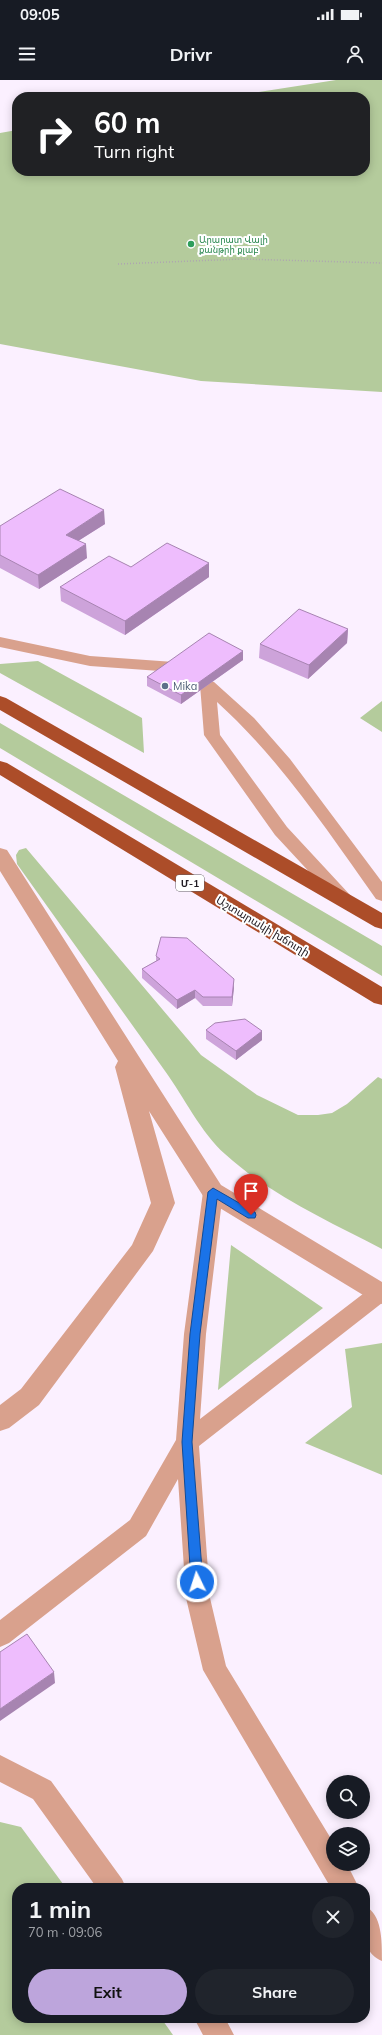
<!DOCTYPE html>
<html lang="en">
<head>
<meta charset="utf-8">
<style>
  :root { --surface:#171b24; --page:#20242c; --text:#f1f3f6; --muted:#9ea1a6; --accent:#bda5dc }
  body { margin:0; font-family:Mulish,"Noto Sans Armenian",sans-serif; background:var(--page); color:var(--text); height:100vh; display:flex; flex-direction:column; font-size:15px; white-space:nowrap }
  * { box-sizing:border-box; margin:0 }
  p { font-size:13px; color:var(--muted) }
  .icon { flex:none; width:22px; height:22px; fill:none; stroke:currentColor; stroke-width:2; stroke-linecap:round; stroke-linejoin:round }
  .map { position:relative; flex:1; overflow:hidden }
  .side { position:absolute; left:12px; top:1803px; width:358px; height:140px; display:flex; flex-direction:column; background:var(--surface); border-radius:16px; box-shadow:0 2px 10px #0003 }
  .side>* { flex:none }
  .guide { position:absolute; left:12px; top:12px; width:358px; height:84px; border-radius:16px; box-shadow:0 2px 10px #0003; background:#202124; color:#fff; overflow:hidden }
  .fabs { position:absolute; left:326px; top:1695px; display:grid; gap:8px }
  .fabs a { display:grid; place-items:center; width:44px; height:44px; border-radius:50%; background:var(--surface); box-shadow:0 2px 10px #0003; font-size:20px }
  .pin { position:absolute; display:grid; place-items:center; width:34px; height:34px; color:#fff; margin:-41px -17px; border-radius:50% 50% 50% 0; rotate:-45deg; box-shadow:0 0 4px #0007 }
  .pin .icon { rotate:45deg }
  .me { position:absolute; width:44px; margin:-22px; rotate:356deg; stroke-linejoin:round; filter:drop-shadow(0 0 3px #0008) }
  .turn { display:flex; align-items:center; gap:14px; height:84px; padding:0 16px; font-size:18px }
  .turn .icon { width:52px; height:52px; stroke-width:2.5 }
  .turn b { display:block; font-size:28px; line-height:34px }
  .round { display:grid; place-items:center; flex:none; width:42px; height:42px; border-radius:21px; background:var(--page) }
  .overview { display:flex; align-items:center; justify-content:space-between; height:68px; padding:0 16px }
  h1 { font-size:24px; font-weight:700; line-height:30px }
  .action { display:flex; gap:8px; margin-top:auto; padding:8px 16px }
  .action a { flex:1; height:46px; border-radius:24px; background:var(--accent); color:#111; font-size:16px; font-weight:700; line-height:46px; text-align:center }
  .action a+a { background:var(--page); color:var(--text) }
  .status { display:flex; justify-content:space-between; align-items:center; height:28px; padding:0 20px; background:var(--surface); direction:ltr }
  .status svg { height:11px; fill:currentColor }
  header { display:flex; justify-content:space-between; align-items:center; height:52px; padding:0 16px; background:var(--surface); font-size:18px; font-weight:700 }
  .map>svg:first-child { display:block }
  .green { fill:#b4cb9c }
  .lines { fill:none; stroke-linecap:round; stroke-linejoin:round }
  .path { stroke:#aea5b1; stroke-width:1.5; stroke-dasharray:1 2; stroke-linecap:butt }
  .service { fill:#d9a18d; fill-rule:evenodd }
  .minor { fill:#d9a18d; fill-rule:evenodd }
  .trunk { fill:#ac4d29; fill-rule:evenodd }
  .wall { fill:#cda3da }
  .shaded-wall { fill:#a784b1 }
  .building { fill:#eebdfd; stroke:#a784b1 }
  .route { fill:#1a73e8; stroke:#114b97 }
  .leisure-dot { fill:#2e9e5b; stroke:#fff; stroke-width:1.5 }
  .service-dot { fill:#5c6f8a; stroke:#fff; stroke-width:1.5 }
  .labels { text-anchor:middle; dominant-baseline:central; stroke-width:4; stroke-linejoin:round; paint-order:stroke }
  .far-leisure-label { font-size:9px; fill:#27864d; stroke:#fff; text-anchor:start }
  .shield { fill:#fff; stroke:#635f64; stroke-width:1 }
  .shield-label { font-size:10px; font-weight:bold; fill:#201b22 }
  .service-label { font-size:11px; fill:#4e5e75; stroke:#fff; text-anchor:start }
  .street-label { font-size:11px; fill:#201b22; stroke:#fff }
</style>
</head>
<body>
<div class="status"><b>09:05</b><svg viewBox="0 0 49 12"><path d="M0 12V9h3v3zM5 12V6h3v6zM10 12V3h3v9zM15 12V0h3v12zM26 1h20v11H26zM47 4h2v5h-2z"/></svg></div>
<header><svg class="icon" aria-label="menu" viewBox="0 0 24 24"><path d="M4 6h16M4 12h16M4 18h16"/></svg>Drivr<svg class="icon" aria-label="person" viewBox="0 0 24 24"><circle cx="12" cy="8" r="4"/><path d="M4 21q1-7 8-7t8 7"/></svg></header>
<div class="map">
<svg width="382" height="1955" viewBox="0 0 382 1955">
  <rect width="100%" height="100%" fill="#fbf0ff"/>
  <path class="green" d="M336,0h46v312l-181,-11 -201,-37v-211l17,-3v41h348v-74h-138z
    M38,581l104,57 2,35 -144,-80v-9z
    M382,621v31l-22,-14z
    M0,643l382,223v30l-382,-228z
    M26,768l175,207 56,40 41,20h20l14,-2 15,-9 31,-27 4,2v170c-54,-28 -112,-54 -157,-95 -24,-21 -41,-57 -60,-83 -49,-69 -99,-138 -148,-207l-1,-9 3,-5z
    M231,1165l92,63 -105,82z
    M382,1263v132l-77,-32 47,-36 -7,-58z
    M0,1742l21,5 45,61h-49v130h144l12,17h-173z"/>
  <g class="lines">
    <path class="path" d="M118,184l124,-5 140,4"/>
    <path class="service" d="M0,557l90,19 84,6 5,2 3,3 -3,3 -5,2 -84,-6 -90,-19z
      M208,600l6,2 40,36 36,41 92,123v19l-6,-2c-49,-69 -96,-140 -159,-197l3,33 67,92 64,69 3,4 -3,4 -6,2 -6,-2 -64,-69 -71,-100 -4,-50 2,-3z
      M213,1104l7,2 3,6 -17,142 -6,85 172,-132 7,-3 3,1v18l-183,143 11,152 16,68 107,176v22h14l12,24h-28l-128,-218 -17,-72 -8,-119 -32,57 -137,107 -9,4v-27l130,-100 46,-80 8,-106 19,-142 3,-6z
      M0,1675l51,26 71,98 4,9h-29l-64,-89 -33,-17z
      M365,1826c17,9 17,33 17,55 -23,-10 -17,-34 -17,-55z
      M194,1938h31l9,17h-31z"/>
    <path class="minor" d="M0,768l7,2 214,335 161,97v22l-9,-3 -168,-102 -56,-88 26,92 -22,48 -114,154 -30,23 -9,3v-26l21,-16 111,-144 19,-42 -36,-136 3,-6 -118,-190z"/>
    <path class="trunk" d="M0,616l6,2 376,215v16l-7,-2 -375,-217z
      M0,681l7,2 375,224v18l-8,-2 -374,-228z"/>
  </g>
  <path class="wall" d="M105,444l-27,17 9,17 -48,31 -39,-21v-42z
    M131,487l78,10 -84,58 -64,-34 -1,-14z
    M348,549l-1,14 -39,36 -49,-21 1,-14z
    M243,571v9l-62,44 -34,-18v-9z
    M156,876l78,31 -2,19h-29l-8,-8 -18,11 -35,-31v-9l14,-8z
    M206,950l56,1v9l-26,20 -30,-21z"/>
  <path class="shaded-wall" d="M104,430l1,14 -38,24 -1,-13z
    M86,464l1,14 -48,31 -1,-14z
    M209,483v14l-84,58v-14z
    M348,549l-1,14 -39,36 1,-14z
    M243,571v9l-62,44v-9z
    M234,899v8l-2,19v-9z
    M195,910v8l-18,11v-9z
    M262,951v9l-26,20v-9z
    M54,1592l1,11 -55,38v-12z"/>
  <path class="building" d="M60,409l44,21 -38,25 20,9 -48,31 -38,-20v-29z
    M167,463l42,20 -84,58 -65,-34 49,-31 22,11z
    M299,529l49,20 -39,36 -49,-21z
    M209,553l34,18 -62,44 -34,-18z
    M161,857l26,1 47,41 -2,18h-29l-8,-7 -18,10 -35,-31 18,-10 -4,-3z
    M245,939l17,12 -26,20 -30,-21 9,-7z
    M27,1554l27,38 -54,37v-57z"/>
  <path class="route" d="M213,1108l42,24 1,3 -1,3h-7l-31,-19 -17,135 -8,108 11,140 -2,4 -4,1 -4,-1 -2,-4 -9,-140 8,-108 18,-142z"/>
  <circle class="leisure-dot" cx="191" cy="164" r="4"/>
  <circle class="service-dot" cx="165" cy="606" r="4"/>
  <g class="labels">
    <g class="far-leisure-label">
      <text x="199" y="159">Արարատ Վալի<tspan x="199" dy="10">քանթրի քլաբ</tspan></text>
    </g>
    <rect class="shield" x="176" y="795" width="28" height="16" rx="3"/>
    <g class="shield-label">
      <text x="190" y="803">Մ-1</text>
    </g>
    <g class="service-label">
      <text x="173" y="606">Mika</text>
    </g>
    <g class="street-label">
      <text transform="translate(263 846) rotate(31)">Աշտարակի խճուղի</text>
    </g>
  </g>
</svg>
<div class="fabs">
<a><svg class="icon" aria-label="search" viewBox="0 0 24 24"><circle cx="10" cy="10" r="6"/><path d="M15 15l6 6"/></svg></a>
<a><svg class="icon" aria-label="layers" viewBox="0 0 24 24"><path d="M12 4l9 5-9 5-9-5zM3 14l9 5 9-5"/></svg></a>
</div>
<div class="pin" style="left:251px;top:1135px;background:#d93025"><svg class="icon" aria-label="arrive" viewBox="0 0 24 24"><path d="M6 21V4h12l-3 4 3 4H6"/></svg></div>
<svg class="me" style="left:197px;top:1502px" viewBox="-20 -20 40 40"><circle r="17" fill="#1a73e8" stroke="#fff" stroke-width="3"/><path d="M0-11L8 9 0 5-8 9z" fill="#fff"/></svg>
<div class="guide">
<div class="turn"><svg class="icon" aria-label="right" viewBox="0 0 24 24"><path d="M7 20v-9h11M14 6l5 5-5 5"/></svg><div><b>60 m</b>Turn right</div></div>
</div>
<section class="side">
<div class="overview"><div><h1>1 min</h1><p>70 m · 09:06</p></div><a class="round"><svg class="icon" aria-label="close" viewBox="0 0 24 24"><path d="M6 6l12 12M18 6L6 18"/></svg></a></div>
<div class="action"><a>Exit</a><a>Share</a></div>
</section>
</div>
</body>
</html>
